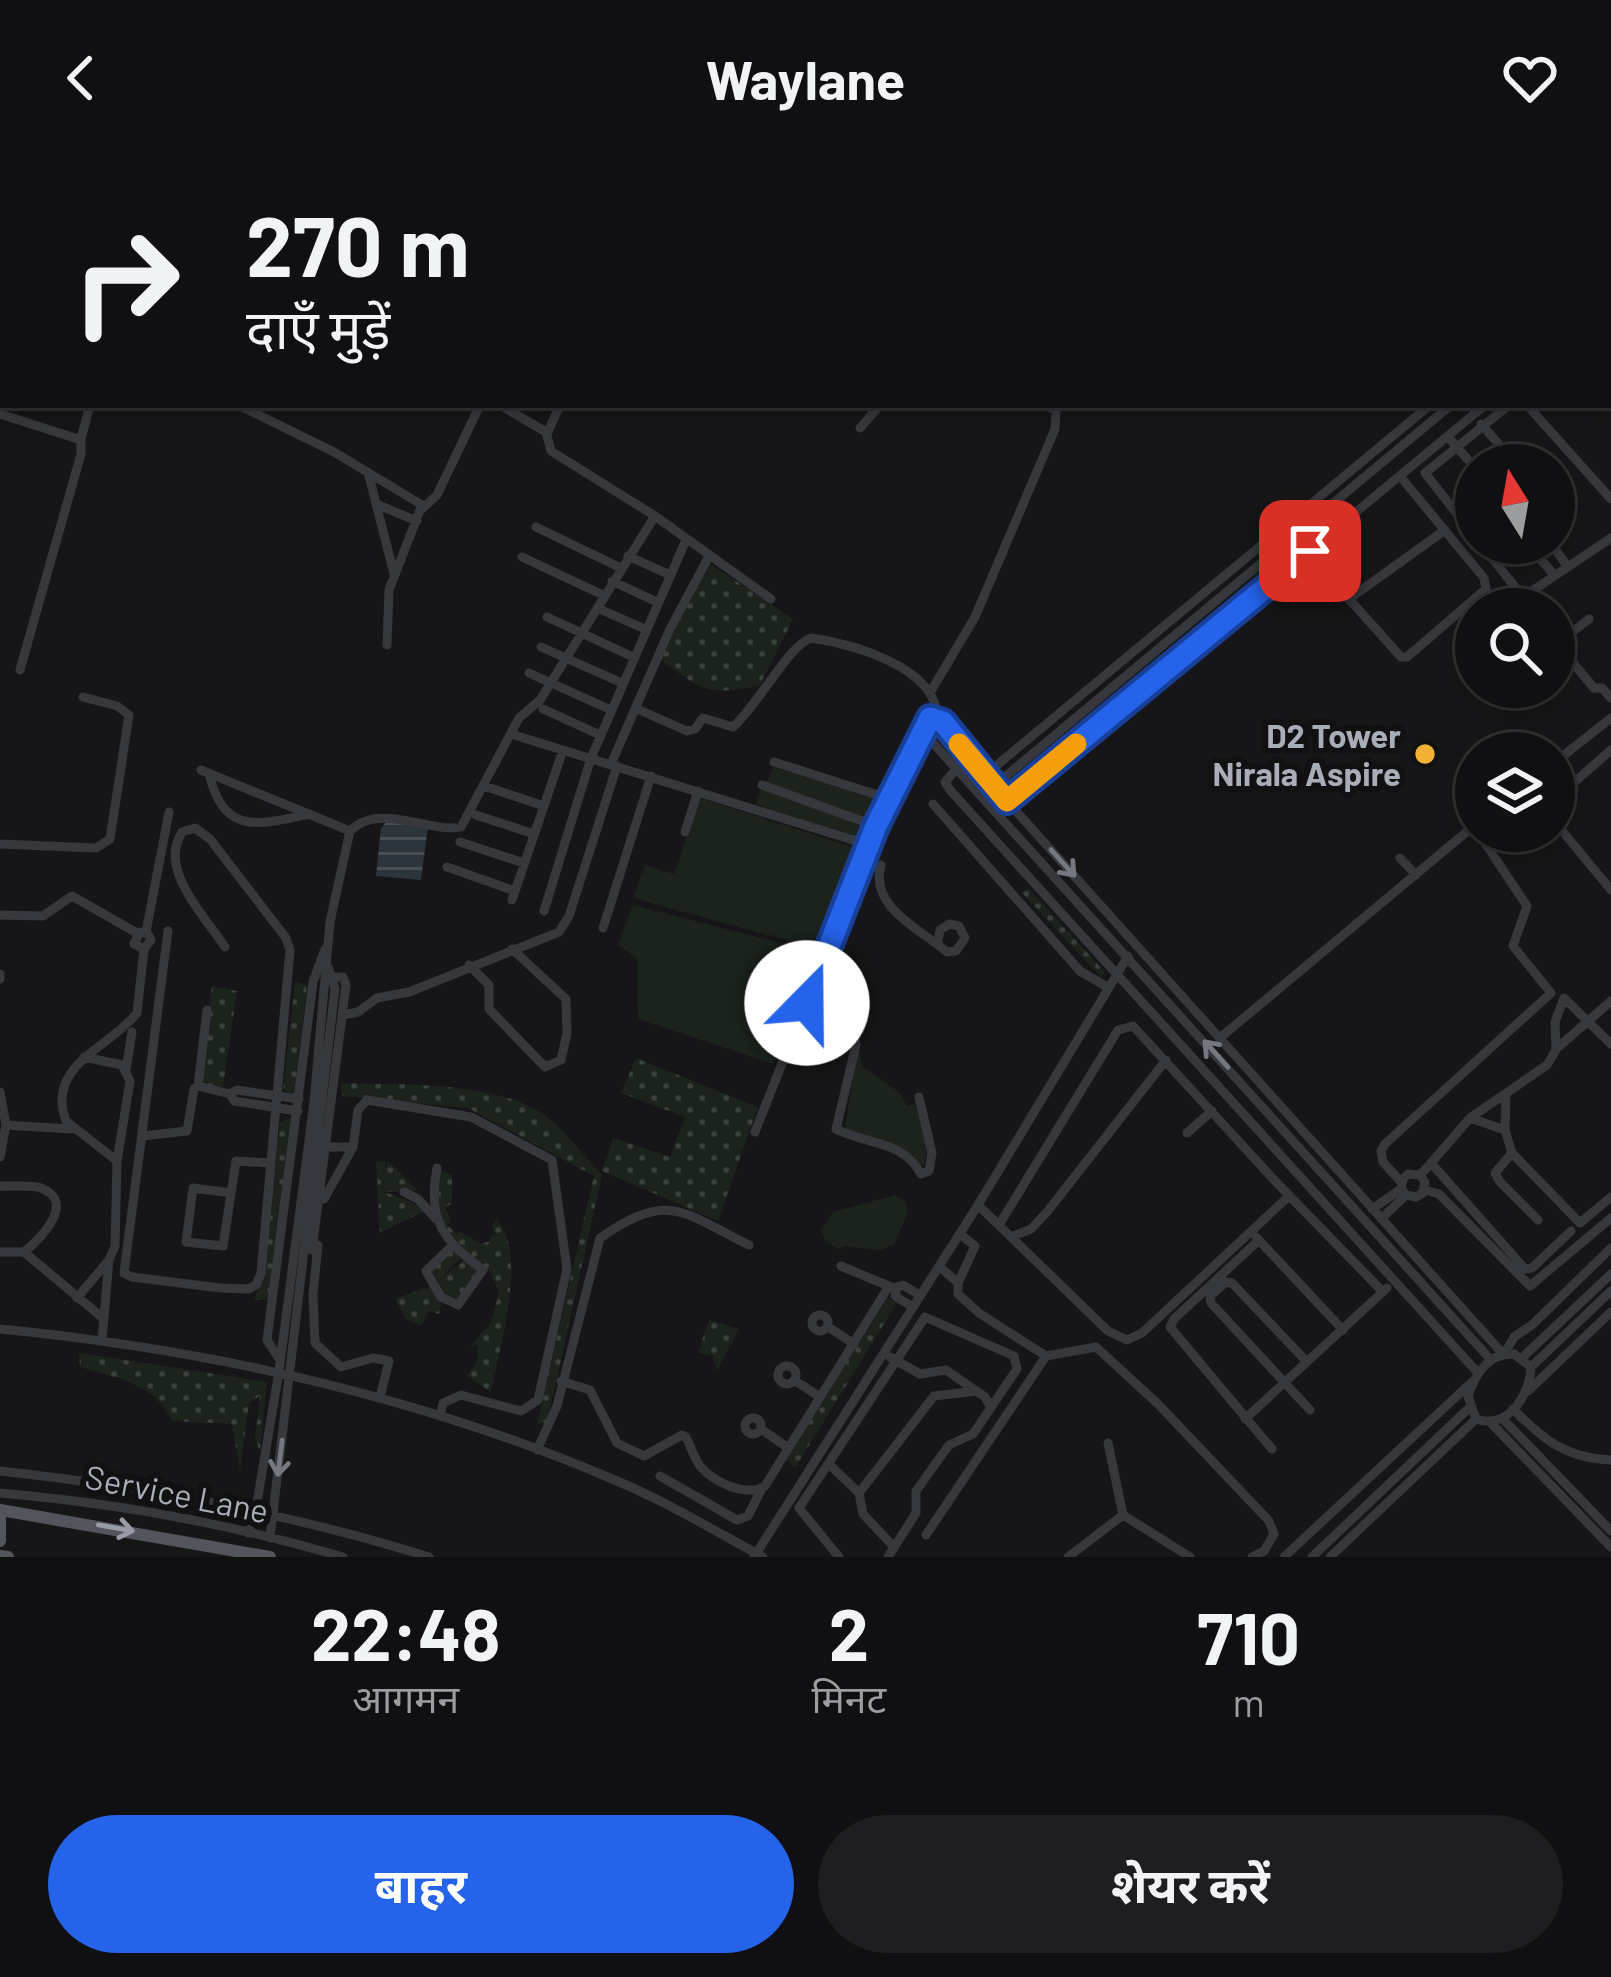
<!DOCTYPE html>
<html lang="hi">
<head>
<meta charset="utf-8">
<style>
  :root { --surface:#101012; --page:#1e1e20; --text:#f1f3f6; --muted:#9c9d9f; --line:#303032; --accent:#2563eb }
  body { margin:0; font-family:Barlow,"Noto Sans Devanagari",sans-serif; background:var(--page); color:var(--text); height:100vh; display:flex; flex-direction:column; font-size:45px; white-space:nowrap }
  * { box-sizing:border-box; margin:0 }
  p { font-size:39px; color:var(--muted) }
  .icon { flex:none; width:66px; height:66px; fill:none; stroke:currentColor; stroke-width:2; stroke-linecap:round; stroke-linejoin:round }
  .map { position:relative; height:1401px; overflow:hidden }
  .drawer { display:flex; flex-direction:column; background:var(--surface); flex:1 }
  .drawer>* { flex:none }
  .guide { position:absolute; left:0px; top:0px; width:1611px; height:252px; box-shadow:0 6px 18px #0003,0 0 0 3px var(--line); background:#101012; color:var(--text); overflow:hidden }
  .needle { width:78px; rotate:349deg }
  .controls { position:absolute; left:1455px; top:288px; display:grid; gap:24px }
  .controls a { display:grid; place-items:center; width:120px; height:120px; border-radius:50%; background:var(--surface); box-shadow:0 6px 18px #0003,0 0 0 3px var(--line); font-size:60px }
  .pin { position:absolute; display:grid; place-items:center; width:102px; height:102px; color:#fff; margin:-51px; border-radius:24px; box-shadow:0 6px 18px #0006 }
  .me { position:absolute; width:132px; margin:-66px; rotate:22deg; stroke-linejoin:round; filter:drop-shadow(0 0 9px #0008) }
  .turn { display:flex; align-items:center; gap:42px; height:252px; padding:0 48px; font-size:54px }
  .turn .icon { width:156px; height:156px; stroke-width:2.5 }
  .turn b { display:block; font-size:84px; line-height:102px }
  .eta { display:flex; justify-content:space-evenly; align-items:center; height:204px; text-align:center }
  .eta b { font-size:72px; font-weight:700; line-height:84px }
  .cta { display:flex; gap:24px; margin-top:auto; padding:24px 48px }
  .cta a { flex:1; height:138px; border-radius:72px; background:var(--accent); color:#fff; font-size:48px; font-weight:700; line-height:138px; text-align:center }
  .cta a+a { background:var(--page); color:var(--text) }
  header { display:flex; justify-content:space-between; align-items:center; height:156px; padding:0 48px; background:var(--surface); font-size:54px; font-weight:700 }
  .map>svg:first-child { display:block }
  .grass { fill:#1c231d }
  .garden { fill:url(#garden-dots) }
  .water { fill:url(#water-rules) }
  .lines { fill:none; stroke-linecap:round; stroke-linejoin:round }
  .minor { stroke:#37383d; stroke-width:9 }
  .major { stroke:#53555c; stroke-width:12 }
  .oneway { stroke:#757881 }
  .oneway2 { stroke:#979ba6 }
  .route-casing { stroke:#184099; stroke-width:30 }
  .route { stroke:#2563eb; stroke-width:21 }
  .slow { stroke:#f59e0b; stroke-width:21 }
  .poi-dot { fill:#f2b134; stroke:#111113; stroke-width:4.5 }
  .labels { text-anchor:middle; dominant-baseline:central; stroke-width:12; stroke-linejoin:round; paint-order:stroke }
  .poi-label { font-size:33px; font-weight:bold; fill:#a8adb8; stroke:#111113; text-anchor:end }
  .street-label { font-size:33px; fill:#a8adb8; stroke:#111113 }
</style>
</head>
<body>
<header><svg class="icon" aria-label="back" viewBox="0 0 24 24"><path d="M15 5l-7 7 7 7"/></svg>Waylane<svg class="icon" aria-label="heart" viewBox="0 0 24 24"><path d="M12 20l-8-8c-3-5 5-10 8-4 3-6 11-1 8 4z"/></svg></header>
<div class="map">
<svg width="1611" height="1401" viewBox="0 0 1611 1401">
  <defs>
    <pattern id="garden-dots" width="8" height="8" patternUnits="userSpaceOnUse" patternTransform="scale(3)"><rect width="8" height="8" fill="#1c231d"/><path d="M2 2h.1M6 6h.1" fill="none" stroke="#3a403c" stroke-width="1.8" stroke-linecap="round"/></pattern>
    <pattern id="water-rules" width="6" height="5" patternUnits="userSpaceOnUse" patternTransform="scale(3)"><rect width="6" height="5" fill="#2c353c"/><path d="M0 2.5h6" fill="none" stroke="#485056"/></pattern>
  </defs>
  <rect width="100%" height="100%" fill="#161618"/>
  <path class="grass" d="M773,611l110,34 -8,21 -109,-39z
    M761,633l104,37 -5,13 -104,-35z
    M700,642l159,51 -40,100 -186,-51 12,-33 29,9z
    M633,749l182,47 -42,112 -135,-45 -1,-60 -19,-15z
    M858,885l4,25 38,27 7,13 10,-2 10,43 -3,19c-24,-20 -48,-27 -79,-36z
    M895,1039l10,6 3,11 -14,33 -14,5 -36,-4 -4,3 -14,-7 -5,-12 12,-18z"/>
  <path class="garden" d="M709,407l84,56 -33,66c-50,12 -60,5 -100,-26z
    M1028,732l77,84 -4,5 -79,-84z
    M295,826l12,3 -13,109 -11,-4z
    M212,830l25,5 -14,96 -22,-3z
    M636,902l122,49 -40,114 -116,-50 11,-33 57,19 15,-40 -64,-24z
    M341,927c59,2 163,-3 210,37 18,16 34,37 51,55l-55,247 -10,2 57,-248 -126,-68 -126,-12z
    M291,962l-22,181 -15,1 8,-22 18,-155z
    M385,1005v11l3,-11 30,30 -33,1 43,17 -48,24 -4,-71z
    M438,1012l14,7v28l-7,5 6,11 -3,6 8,9 4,-2 21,12 9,-3 1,-6 5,1 -4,-9 4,-8c33,32 3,131 -5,173l-24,-16 10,-15 1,-16 -8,2 21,-25 8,-30 -9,-19 7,5c-52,-48 -58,-34 -59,-110z
    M454,1093l8,8 -23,23 27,-21 16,10 -26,35 -15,-9 -3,-14 -10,-10z
    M434,1129l8,17 -3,12 -10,-3 -8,15 -16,-8 -10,-19z
    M888,1142l9,5 -102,165 -10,-9z
    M709,1164l30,9 -22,42 -4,-15 -15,-3z
    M79,1197l188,29 -7,69 -5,-12 5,-43 -11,7 -9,68 -8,-47 -60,-3c-17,-38 -56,-43 -92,-54z"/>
  <path class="water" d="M388,664l40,6 -7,54 -45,-4 5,-48z"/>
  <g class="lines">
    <path class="minor" d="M515,0l7,3
      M848,0l7,3
      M1240,0l8,3
      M1317,0l8,3
      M6,3l4,-3
      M412,3l2,-3
      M489,3l1,-3
      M534,3l1,-3
      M580,3l1,-3
      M657,3l1,-3
      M692,3l1,-3
      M726,3l2,-3
      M793,3l1,-3
      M834,3l1,-3
      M906,3l1,-3
      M972,3l1,-3
      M1004,3l1,-3
      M1097,3l1,-3
      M1288,3l1,-3
      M1608,102l3,-3
      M1608,118l3,-3
      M0,145l3,1
      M1608,148l3,-3
      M0,177l3,1
      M0,211l3,1
      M238,249l96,47 88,53 -33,85 -2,55
      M500,249l46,27 5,19 104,65 116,83
      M1527,249l84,94
      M0,258l78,25 4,-4 8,-30
      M1481,268l36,41
      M860,272l20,-23
      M547,278l13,-29
      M1448,281l28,32
      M368,316l26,102
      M1400,320l9,11 75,91 2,11 -79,68h-6l-52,-58 96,-69
      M1476,321l-5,8 5,7
      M376,348l41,17
      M422,353l15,-14 43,-90
      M1554,354l6,8 1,13 -7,5
      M536,371l85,41
      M1476,382l-51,-65 84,-68
      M1480,387l43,54 88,-59
      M1514,387l8,9 12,-1 20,24
      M1551,387l16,23
      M1310,395l39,48
      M628,400l42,19
      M522,401l81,38
      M612,425l45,21
      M597,452l48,21
      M547,461l86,40
      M1589,463l-32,25 37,44h8l9,10
      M541,491l81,36
      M20,514l61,-216v-16
      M529,517l82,37
      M931,535l44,-74 80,-188 1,-19 -12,-5
      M635,552l52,23 8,-2 8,-11 30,9c24,-21 57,-83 78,-89 42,6 125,29 126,79
      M543,553l57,26
      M511,578l358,111
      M774,606l116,37
      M1554,607l57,-45
      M611,608l59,-135 39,-73
      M957,612l-12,14 5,8 528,583
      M201,614l149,61
      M209,617c14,63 49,52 101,41
      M762,629l114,41
      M973,629l457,-380
      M484,630l60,20
      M994,630l457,-381
      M1554,644l57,-50
      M1008,645l477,-396
      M933,648l147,167 29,17
      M476,659l58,19
      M1554,665l57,69
      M685,676l13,-41
      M460,686l64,21
      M0,688l96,4 14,-9 19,-124 -12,-9 -34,-9
      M1400,702l16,17
      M881,709c-12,42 39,64 66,87l9,-1 9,-13 -6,-12 -10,-2 -9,6 -2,11
      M447,711l68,24
      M512,744l51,-150
      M544,755l47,-153 95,-218
      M0,759l43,1 29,-20 65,37
      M603,772l48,-152
      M168,775l-44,342 8,4 88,11 29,1 7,-4 5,-12 29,-323 -4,-12 -76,-99 -15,-11 -13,4c-24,38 22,83 43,115
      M146,776l23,-120
      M469,809l20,20v24l56,58 16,-7 6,-27 -1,-34 -54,-50
      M0,818v5
      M866,851l-13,12 3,26 -20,84c31,16 67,11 85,45l8,-3 3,-18 -13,-56
      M343,859l15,-3 19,-14 32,-6 150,-60 10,-16 48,-150
      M1221,881l255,-213
      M1556,893l55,-48
      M126,914l6,-38
      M198,930l9,-76
      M0,936l6,33 -6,32
      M230,938l7,-4 62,9
      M1470,962l35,12 7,23 -17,20 5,9 38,38
      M6,969l66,4
      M1505,974l1,-37
      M755,976l121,-306 47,-94
      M1187,977l25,-22
      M142,980l45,-5 7,-42 4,-3 32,8 4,7 64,10
      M326,991h27l5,-37 9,-10 104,17 81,43 15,109 -29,131 -17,11 -60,-16 -18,8 -3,13
      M1512,997l68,70 31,-26
      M117,1005l-51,-40c-21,-56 45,-74 71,-108l7,-64 7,-9 -3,-6 -8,-2 -6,12 10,5
      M1431,1007l39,-45 77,-53 9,-15 -1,-28 9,-24 47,46
      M437,1012c-10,52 6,72 46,102l-25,35 -17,-8 -15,-26 26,-25
      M1420,1019l11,-12 94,106 7,-1 39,-37
      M1401,1026l-18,-20 -2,-11 4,-7 166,-151 -38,-47 14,-40 -50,-75
      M0,1030c12,1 30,-2 41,2 37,14 -2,52 -17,64
      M1425,1034l14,4 91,92 81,-68
      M404,1036l14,7 18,20
      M231,1037l-38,-5 -7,54 37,4 13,-85 35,2
      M324,1043l29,-52
      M978,1049l130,126 19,9 15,-7 147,-137
      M1372,1053l29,-20
      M1381,1063l25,-24 10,2 7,-4 2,-11 -5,-7 -12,-1 -5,5 -2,10 5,6
      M999,1069l119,-195 15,-4 143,156 107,110
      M1011,1081l20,-8 16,-17 119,-152
      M1256,1081l87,93
      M1259,1084l-85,79 -4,8 102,122
      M318,1089l-5,49 2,49 26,24 32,-9 16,3 -9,36
      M312,1094l34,-265 -3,-8h-10
      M0,1096h24l80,67
      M841,1110l55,23
      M939,1110l19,17v11l21,19 67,43
      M958,1127l17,-37 -15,-12
      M77,1142l32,-38 6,-14 2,-85 13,-80 -8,-16 -38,-8
      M911,1150l-16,-10 2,-9 6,-2 16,10
      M812 1167a8 8 0 1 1 16 0a8 8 0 1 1-16 0Z
      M827,1170l27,18
      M0,1173c213,21 420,67 617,152 50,21 98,50 146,76
      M102,1184l7,-80
      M1505,1197l9,-16 18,-12 79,-77
      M1514,1198l17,13c-1,28 -23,63 -55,52l-8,-23c8,-23 20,-43 46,-42z
      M890,1201l30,17 26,-4 39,27 6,11
      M1523,1201l88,-83
      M280,1204l-13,-20 46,-358 12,-33
      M1491,1204l-568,-628 7,-14 13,4 29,40 531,592
      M1307,1206l-75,-79 -6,-1 -16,14 1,7 99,107
      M778 1219a9 9 0 1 1 18 0a9 9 0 1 1-18 0Z
      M1531,1211l80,-76
      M794,1224l26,17
      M561,1225l29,9 27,53 27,13 38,-21 4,2c4,8 8,21 14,29 13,16 47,32 65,20l124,-200
      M1528,1235l83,-79
      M1513,1253c31,31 52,49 98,51
      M745 1270a8 8 0 1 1 16 0a8 8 0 1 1-16 0Z
      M1502,1262l109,113
      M1245,1263l142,-131
      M1491,1267l120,124
      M761,1273l27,19
      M537,1294l20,-44 43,-168c70,-48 81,-26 149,7
      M829,1308l30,29
      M0,1315c146,16 289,42 429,86
      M660,1320l77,44 11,-4 13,-26
      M0,1337c115,10 232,31 343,64
      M1123,1359l67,42
      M248,1377l8,-24 23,-138 35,-269 16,-180 20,-91c29,-30 82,3 111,-4l58,-109 21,-18 115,-184
      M926,1379l120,-179 50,-9 62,57 111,117 5,13 -10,17 -12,6
      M270,1382l65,-549 -7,-22
      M894,1391l-31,-33 -4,-21 75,-97 43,-5
      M754,1401l224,-352 150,-249
      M839,1401l-40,-49 126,-191 89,39 3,13 -44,65 -24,11 -33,46v22l-28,44
      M1068,1401l55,-42 -15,-72
      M1284,1401l189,-176
      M1312,1401l158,-150
      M1330,1401l146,-138"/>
    <path class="major" d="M0,1354l270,47
      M0,1361v24
      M0,1400l8,1"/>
  </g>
  <defs><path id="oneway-shaft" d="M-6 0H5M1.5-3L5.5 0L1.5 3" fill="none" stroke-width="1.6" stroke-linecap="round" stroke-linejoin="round" transform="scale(3)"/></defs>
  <g class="oneway">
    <use href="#oneway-shaft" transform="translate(1063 707) rotate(48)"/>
    <use href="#oneway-shaft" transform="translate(1216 898) rotate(-132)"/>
    <use href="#oneway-shaft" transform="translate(280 1302) rotate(97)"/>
  </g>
  <use class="oneway2" href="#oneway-shaft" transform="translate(116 1372) rotate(10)"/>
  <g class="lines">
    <defs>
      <path id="route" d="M807,847l69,-177 54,-108 13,4 64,79 303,-250"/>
    </defs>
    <use href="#route" class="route-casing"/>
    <use href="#route" class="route"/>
    <path class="slow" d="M959,588l48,57 69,-57"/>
  </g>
  <circle class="poi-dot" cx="1425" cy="598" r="12"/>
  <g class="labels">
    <g class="poi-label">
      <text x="1401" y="579">D2 Tower<tspan x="1401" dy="38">Nirala Aspire</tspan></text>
    </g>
    <g class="street-label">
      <text transform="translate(177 1337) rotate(11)">Service Lane</text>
    </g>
  </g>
</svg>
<div class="controls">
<a><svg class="needle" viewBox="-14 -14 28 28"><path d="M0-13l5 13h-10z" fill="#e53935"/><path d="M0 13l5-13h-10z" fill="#9c9d9f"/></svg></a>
<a><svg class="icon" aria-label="search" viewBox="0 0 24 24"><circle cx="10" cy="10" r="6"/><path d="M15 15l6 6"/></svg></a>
<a><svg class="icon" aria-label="layers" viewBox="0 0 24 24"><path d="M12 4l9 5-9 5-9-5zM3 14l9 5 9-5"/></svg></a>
</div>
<div class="pin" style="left:1310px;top:395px;background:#d93025"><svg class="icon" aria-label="arrive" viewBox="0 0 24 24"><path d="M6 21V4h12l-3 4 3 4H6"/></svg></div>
<svg class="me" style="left:807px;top:847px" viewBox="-20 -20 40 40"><circle r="19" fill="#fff"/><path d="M0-13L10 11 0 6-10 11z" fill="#2563eb"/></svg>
<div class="guide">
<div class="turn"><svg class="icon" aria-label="right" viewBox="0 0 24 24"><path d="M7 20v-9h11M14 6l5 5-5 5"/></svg><div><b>270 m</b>दाएँ मुड़ें</div></div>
</div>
</div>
<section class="drawer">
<div class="eta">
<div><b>22:48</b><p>आगमन</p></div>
<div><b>2</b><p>मिनट</p></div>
<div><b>710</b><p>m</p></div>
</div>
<div class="cta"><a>बाहर</a><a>शेयर करें</a></div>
</section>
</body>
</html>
